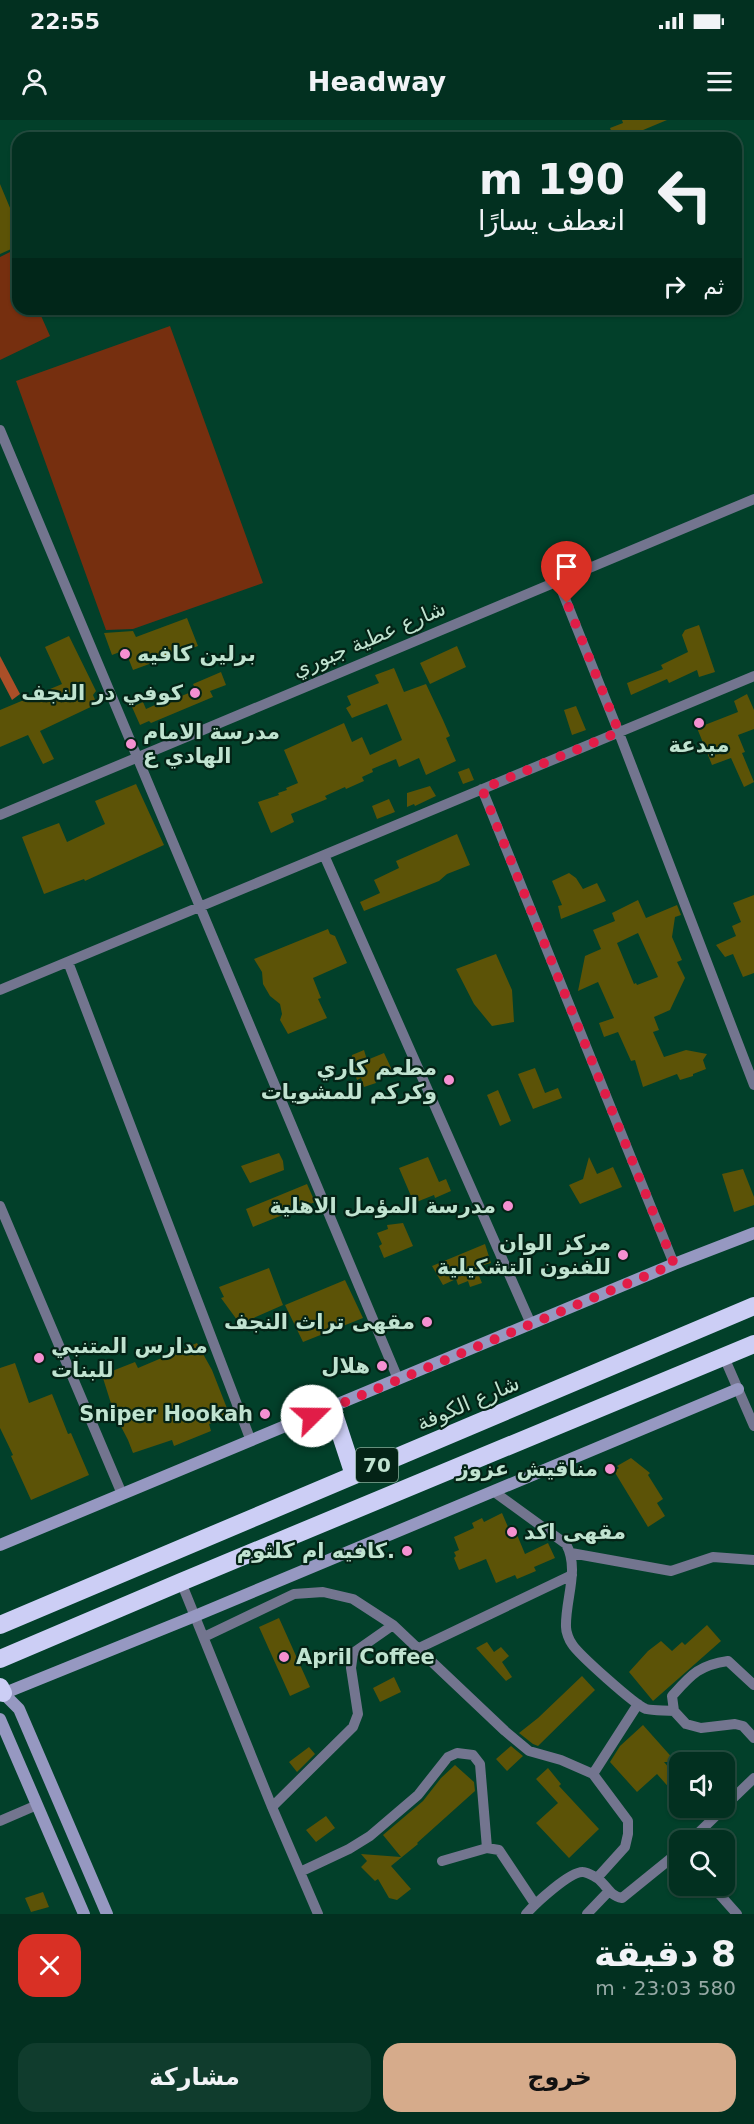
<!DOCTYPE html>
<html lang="ar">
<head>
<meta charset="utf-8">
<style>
  :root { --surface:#023020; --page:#103c2d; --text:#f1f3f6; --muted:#96a9a5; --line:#234b3e; --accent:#d6ab8b }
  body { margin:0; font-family:"DejaVu Sans",Vazirmatn,sans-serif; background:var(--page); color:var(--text); direction:rtl; height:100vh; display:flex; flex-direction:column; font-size:22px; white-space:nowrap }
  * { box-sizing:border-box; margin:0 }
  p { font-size:20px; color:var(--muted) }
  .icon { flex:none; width:33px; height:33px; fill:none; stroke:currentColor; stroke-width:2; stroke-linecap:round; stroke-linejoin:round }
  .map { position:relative; height:1794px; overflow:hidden; direction:ltr }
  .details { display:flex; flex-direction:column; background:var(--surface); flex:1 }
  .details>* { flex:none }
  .top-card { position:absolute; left:12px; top:12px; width:730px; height:183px; border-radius:18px; box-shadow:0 2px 4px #0004,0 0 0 2px var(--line); direction:rtl; background:#023020; color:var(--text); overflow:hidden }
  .controls { position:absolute; left:669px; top:1632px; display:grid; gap:12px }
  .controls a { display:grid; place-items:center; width:66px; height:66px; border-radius:12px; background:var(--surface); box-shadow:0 2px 4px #0004,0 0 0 2px var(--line); font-size:30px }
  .pin { position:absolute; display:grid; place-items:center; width:51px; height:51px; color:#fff; margin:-62px -26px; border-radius:50% 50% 50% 0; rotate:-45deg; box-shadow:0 0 6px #0007 }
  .pin .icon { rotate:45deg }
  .me { position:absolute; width:66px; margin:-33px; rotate:68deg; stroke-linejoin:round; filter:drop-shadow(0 0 4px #0008) }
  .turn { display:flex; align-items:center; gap:21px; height:126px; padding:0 18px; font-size:27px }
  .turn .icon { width:78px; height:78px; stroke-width:2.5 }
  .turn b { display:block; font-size:42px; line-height:51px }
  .then { display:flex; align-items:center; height:57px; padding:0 18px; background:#0003; gap:12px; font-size:22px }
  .round { display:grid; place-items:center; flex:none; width:63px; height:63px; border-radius:18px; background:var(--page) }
  .head { display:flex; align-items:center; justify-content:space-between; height:102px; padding:0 18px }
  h1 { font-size:36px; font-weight:600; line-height:45px }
  .cta { display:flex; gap:12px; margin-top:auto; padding:12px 18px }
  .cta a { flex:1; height:69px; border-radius:18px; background:var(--accent); color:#111; font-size:24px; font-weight:600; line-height:69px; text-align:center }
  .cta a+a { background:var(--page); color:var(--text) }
  .status { display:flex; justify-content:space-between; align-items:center; height:42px; padding:0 30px; background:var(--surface); direction:ltr }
  .status svg { height:16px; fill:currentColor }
  header { display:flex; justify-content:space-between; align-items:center; height:78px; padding:0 18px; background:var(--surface); font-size:27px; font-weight:600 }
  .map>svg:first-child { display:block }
  .green { fill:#762f0f }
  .forest { fill:#ab4f28 }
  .building { fill:#5c5307; fill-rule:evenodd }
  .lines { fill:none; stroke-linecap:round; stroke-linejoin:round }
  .street { stroke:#73758f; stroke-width:10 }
  .secondary { stroke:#9698c1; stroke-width:12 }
  .highway { stroke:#cccef5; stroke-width:18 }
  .route { stroke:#e11d48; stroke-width:10; stroke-dasharray:0 18 }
  .poi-dot { fill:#f590d1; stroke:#042316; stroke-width:2 }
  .labels { text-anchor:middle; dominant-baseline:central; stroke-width:4.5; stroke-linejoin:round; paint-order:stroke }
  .shield { fill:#042316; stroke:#88a998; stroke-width:1.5 }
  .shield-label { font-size:20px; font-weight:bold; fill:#c0e3d0 }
  .street-label { font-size:21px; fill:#c0e3d0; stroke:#042316 }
  .poi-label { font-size:21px; font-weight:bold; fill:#c0e3d0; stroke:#042316; text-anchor:end }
</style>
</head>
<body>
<div class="status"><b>22:55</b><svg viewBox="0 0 49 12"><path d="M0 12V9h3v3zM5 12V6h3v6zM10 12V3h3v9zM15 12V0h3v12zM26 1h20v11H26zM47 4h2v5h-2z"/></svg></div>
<header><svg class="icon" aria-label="menu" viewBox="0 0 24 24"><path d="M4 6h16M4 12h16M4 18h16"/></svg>Headway<svg class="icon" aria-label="person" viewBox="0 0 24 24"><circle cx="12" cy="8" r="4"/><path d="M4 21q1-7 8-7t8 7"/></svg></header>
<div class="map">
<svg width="754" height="1794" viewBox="0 0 754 1794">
  <rect width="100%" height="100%" fill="#02402a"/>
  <path class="green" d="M12,131l6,13v45h20l12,27 -50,24v-103z
    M170,206l93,257 -130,46 -27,1 -90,-249z"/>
  <path class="forest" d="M0,536l20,38 -8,6 -12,-23z"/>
  <path class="building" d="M622,0h45l-43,18h-10l-4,-10 13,-5z
    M0,64l18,43v19l-18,8z
    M187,498l11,28 -65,24 -8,-20 -13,5 -8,-22 29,-2 3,6z
    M699,505l16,47 -16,5 -2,-7 -28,13 -2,-4 -36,16 -4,-12 36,-14 -2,-4 27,-13 -6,-17 3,-5z
    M69,516l27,55 -3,4 4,9 -57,27 14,28 -11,5 -15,-29 -28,12v-37l62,-26 -17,-37z
    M457,526l9,21 -36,17 -10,-21z
    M394,548l10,24 22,-8 17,36 7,16 -4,2 10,23 -30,14 -7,-17 -20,9 -3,-8 -24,10 1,3 -11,5 2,4 -18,8 -1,-2 -20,9 2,3 -36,15 3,8 -23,11 -13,-31 21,-7 -1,-2 9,-3 -1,-2 12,-5 -14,-33 60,-27 8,19 10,-5 8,18 32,-15 -15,-36 -35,14 -6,-10 5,-3 -4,-9 32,-13 -4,-8z
    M221,552l5,13 -16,6 3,6 -62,26 -2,-2 -9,4 -8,-18 11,-5 3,7 20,-9 1,2 29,-12 -3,-6z
    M747,574l7,16v19l-16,6 7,17 -3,1 12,29 -10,5 -13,-29 -19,7 -15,-37 41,-16 -4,-11z
    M576,586l10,24 -14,5 -8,-25z
    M469,648l5,12 -11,4 -5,-12z
    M136,664l28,61 -79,36 -1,-2 -40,15 -22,-57 37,-14 8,19 38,-18 -10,-23z
    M430,666l6,10 -21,10 -1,-2 -7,3v-14z
    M389,679l6,13 -18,7 -5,-13z
    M457,714l13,31 -23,9 -8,7 -75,30 -4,-9 20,-9 -6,-13 25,-12 -3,-7z
    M569,753l7,5 7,11 14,-6 9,18 -45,18 -3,-13 4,-1 -10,-24z
    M754,775v78l-11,4 -10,-23 -8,3 -9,-12 20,-9 -4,-10 9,-4 -8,-19z
    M638,780l8,18 31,-13 4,10 -6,2 -3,20 10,23 -5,2 8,16 -15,32 -16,7 5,13 -6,2 11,25 22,-7 21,4 -4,6 3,9 -13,5v2l-13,4 -3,-6 -34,13 -8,-27 -4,1 -13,-29 -14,5 -5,-14 15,-5 -16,-36 -20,9 7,-35 16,-7 -8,-19 22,-9 -3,-8zM638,813l20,44 -21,8 -1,-2 -2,1 -17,-41z
    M328,809l2,5 5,2 12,27 -34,15 8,20 -3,1 9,19 -39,16 -8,-14 2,-6 -2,-10 -10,-8 -7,-12 -1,-12 -8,-13z
    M496,834l16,36 2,32 -22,4 -18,-22 -18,-35z
    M364,930l3,10 17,-7 9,19 -18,8 1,3 -12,4 -3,-9 -4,2 -6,-17 1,-8z
    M535,948l10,25 13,-5 4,10 -29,11 -15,-35z
    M498,970l13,31 -11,5 -13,-31z
    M279,1033l4,8 1,9 -34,13 -9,-17z
    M428,1037l11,25 7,-3 5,12 -16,7 -1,-3 -20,8 -15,-35z
    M589,1037l8,17 16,-7 9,20 -42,17 -11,-19 14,-6z
    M743,1049l11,28v8l-20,7 -12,-38z
    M307,1064l8,18 -62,25 -7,-18z
    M403,1103l10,23 -29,12 -5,-12 3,-2 -5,-11 11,-4 -1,-4z
    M485,1124l6,19 -11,3 1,3 -4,2 5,12 -12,4 -2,-6 -10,4 -2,-6 -13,6 -11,-19z
    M269,1148l14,37 -43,19 -19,-26 3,-1 -5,-10z
    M345,1160l18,38 -60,24 -18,-37z
    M197,1223l15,27 18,46 -21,8 2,7 -37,15 -2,-6 -39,13 -5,-13 -14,-27 -12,-38 33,-13 3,6z
    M15,1243l14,40 23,-9 16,40 3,-1 18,42 -58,25 -20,-44 2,-1 -13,-27v-60z
    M631,1338l19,15 -2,2 15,24 -6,4 8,13 -17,11 -34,-56 5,-3 -2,-2z
    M502,1393l6,14 5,-2 12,29 23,-11 7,15 -21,9 2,4 -19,8 -2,-4 -19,8 -10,-24 -27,11 -5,-12 2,-2 -2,-4 5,-2 -5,-13 20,-9 -2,-5 10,-5 2,4z
    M279,1498l31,69 -20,9 -31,-69z
    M707,1505l14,16 -68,60 -24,-29 19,-21 13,-10 11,10 10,-9 3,3z
    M487,1522l7,10 7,-5 8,9 -7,6 10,15 -6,4 -30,-33z
    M582,1556l13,14 -57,56 -5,-2 -14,-11 19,-15z
    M394,1557l7,15 -21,10 -7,-14z
    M643,1605l33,37h-12l16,18v20l-23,-26 -20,18 -27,-30 10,-16z
    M511,1626l12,10 -16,15 -11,-12z
    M309,1627l6,7 -18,18 -8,-10z
    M455,1645l19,17 1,9 -58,52 1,1 -27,22 20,23 -14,11 -8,-2 -11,-19 -3,2 -14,-14 6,-6 -6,-7 40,3 -18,-22 40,-34 18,-23z
    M548,1648l13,16 -2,2 40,43 -30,29 -33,-35 22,-20 -22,-24z
    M326,1696l9,12 -19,14 -10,-12z
    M43,1772l6,15 -18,5 -6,-14z"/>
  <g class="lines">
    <path class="street" d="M0,310l398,949
      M558,461l61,152 135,352
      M482,669l192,475
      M0,695l754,-316
      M324,735l207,469
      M68,842l183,479
      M0,870l754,-314
      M0,1086l122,288
      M724,1237l30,69
      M493,1371l73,53c14,25 -1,56 0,83 0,5 3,13 6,17 6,10 63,61 74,65 8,2 19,1 28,2
      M571,1433l100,18 42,-14 41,3
      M181,1462l91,225 46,107
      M204,1517l90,-43 29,-2 30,7 40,26 112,106 24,20 32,9 32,14 35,47v13l-3,13 -28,31
      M417,1529l155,-74
      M754,1565l-26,-24c-29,4 -37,14 -56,35l2,15 12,13 15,4 34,-4 8,2 11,12
      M593,1654l45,-70
      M272,1687l81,-80 5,-13 -7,-46 2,-15 40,-28
      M724,1687l30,-29
      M0,1701l37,-16
      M691,1720l33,-32
      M442,1741l45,-13 12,2 36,54
      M300,1752l49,-23 21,-13 48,-41 30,-38 9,-4 16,2 7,9 7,84
      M712,1766l25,28
      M526,1794c9,-10 44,-43 57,-42 3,0 11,4 14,6 10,7 12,18 25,20l58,-47
      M587,1794l22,-23"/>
    <path class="secondary" d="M0,1425l674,-281 80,-31
      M3,1573l16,16 88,205
      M0,1575l195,-79 543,-227
      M0,1599l84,195"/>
    <path class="highway" d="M332,1288l22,67
      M0,1505l754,-319
      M0,1539l181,-77 573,-238
      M0,1567l3,6"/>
  </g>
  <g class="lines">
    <path class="route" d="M312,1296l362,-152 -192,-475 137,-57 -52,-129"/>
  </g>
  <g class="poi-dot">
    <circle cx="125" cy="534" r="6"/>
    <circle cx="195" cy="573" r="6"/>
    <circle cx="699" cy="603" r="6"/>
    <circle cx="131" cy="624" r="6"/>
    <circle cx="449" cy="960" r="6"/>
    <circle cx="508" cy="1086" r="6"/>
    <circle cx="623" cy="1135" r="6"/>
    <circle cx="427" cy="1202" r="6"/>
    <circle cx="39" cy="1238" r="6"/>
    <circle cx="382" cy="1246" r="6"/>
    <circle cx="265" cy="1294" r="6"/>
    <circle cx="610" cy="1349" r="6"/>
    <circle cx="512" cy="1412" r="6"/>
    <circle cx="407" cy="1431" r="6"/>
    <circle cx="284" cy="1537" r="6"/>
  </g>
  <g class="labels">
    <rect class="shield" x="356" y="1328" width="42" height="34" rx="4.5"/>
    <g class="shield-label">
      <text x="377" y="1345">70</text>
    </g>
    <g class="street-label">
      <text transform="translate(369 519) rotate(-23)">شارع عطية جبوري</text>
      <text transform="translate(468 1283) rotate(-23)">شارع الكوفة</text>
    </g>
    <g class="poi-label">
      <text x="137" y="534" text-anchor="start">برلين كافيه</text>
      <text x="183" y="573">كوفي در النجف</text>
      <text x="143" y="612" text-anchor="start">مدرسة الامام<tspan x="143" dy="24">الهادي ع</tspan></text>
      <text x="699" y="625" text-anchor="middle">مبدعة</text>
      <text x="437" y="948">مطعم كاري<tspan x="437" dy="24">وكركم للمشويات</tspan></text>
      <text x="496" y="1086">مدرسة المؤمل الاهلية</text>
      <text x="611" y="1123">مركز الوان<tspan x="611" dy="24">للفنون التشكيلية</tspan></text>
      <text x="415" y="1202">مقهى تراث النجف</text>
      <text x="51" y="1226" text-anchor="start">مدارس المتنبي<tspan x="51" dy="24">للبنات</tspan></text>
      <text x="370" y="1246">هلال</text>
      <text x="253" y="1294">Sniper Hookah</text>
      <text x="598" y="1349">مناقيش عزوز</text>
      <text x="524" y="1412" text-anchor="start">مقهى اكد</text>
      <text x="395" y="1431">كافيه ام كلثوم.</text>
      <text x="296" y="1537" text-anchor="start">April Coffee</text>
    </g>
  </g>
</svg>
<div class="controls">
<a><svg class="icon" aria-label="sound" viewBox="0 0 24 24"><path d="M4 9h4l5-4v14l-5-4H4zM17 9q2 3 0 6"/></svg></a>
<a><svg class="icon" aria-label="search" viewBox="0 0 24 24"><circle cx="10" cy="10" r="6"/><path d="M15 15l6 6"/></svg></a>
</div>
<div class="pin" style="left:567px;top:483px;background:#d93025"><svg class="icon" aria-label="arrive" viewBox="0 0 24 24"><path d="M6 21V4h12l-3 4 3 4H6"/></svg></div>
<svg class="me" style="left:312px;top:1296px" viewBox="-20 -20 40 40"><circle r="19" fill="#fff"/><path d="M0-13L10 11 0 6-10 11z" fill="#e11d48"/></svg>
<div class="top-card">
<div class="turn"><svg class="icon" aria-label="left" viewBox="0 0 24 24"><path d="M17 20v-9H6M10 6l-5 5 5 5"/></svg><div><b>190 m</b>انعطف يسارًا</div></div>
<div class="then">ثم<svg class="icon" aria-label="right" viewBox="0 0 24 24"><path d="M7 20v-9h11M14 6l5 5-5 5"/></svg></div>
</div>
</div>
<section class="details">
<div class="head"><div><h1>8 دقيقة</h1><p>580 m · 23:03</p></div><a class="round" style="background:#d93025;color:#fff"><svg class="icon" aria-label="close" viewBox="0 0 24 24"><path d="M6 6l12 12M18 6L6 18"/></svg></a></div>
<div class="cta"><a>خروج</a><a>مشاركة</a></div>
</section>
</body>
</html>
